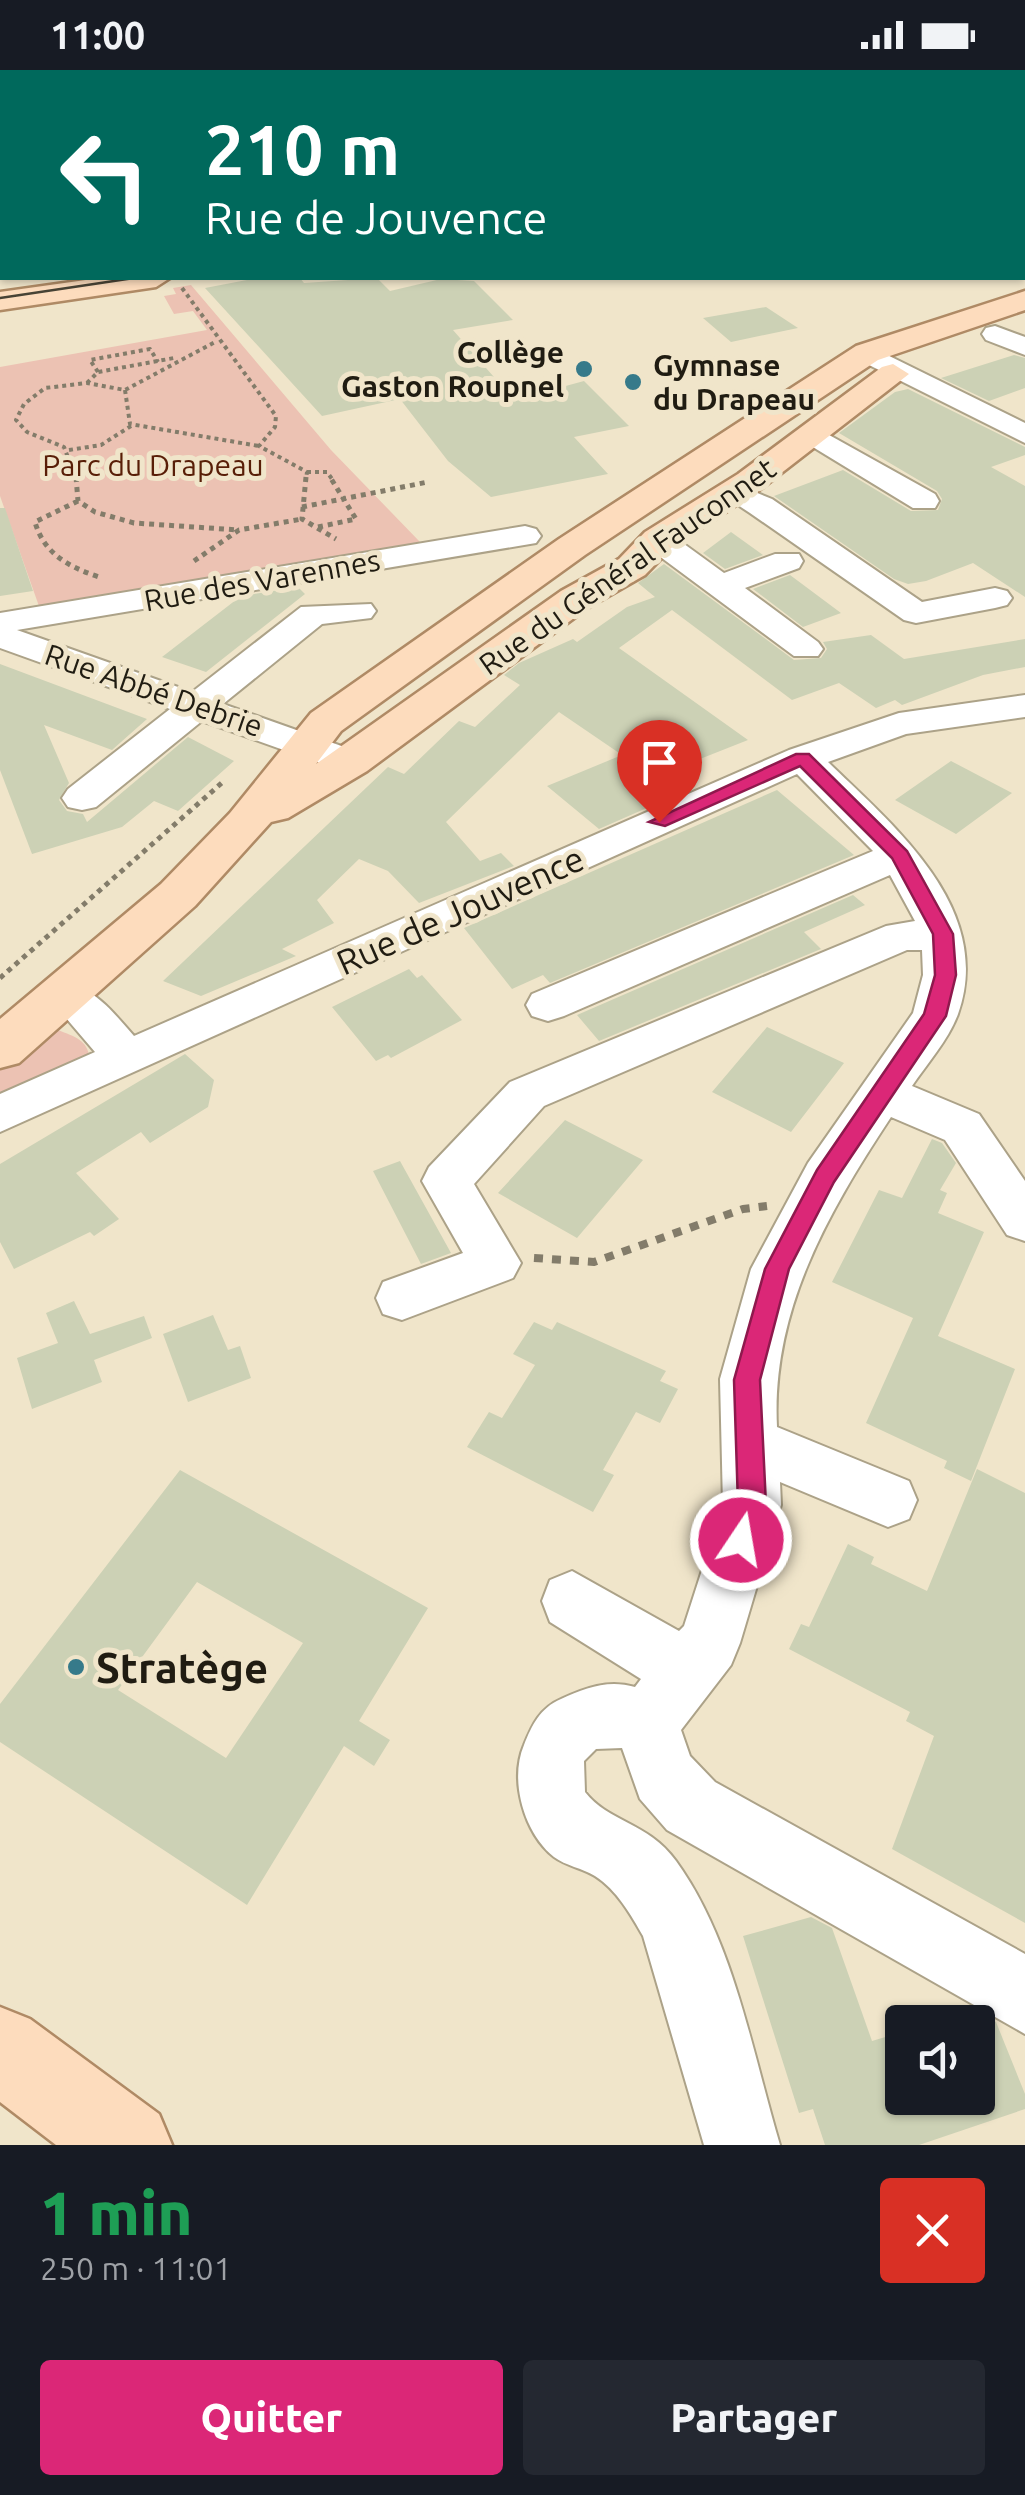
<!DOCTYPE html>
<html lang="fr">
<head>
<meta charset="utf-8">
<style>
  :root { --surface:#171b24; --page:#242831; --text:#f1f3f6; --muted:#9ea1a6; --accent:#db2777 }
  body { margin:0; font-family:Ubuntu,sans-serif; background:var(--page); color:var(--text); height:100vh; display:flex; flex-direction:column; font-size:38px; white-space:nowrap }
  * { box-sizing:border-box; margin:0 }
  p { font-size:32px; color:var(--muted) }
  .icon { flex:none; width:55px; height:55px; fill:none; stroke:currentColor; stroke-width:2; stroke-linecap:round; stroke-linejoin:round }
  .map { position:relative; height:2075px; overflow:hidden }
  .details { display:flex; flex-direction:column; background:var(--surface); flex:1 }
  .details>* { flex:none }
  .banner { position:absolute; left:0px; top:0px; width:1025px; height:210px; box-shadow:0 2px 8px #0004; background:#00695c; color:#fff; overflow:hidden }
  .controls { position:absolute; left:885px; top:1935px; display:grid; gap:20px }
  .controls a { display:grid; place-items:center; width:110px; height:110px; border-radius:10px; background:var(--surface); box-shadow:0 2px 8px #0004; font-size:50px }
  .pin { position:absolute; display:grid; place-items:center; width:85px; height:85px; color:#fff; margin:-102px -42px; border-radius:50% 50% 50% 0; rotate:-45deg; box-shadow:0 0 10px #0007 }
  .pin .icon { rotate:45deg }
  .me { position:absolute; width:110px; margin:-55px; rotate:12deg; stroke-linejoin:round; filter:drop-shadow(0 0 8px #0008) }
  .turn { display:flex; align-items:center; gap:35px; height:210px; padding:0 40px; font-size:45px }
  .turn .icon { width:130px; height:130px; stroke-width:2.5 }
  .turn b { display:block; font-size:70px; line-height:85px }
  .round { display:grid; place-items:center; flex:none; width:105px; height:105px; border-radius:10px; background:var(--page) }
  .head { display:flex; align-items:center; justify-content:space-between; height:170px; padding:0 40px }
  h1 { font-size:60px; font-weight:800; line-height:75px; color:#1e9e55 }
  .cta { display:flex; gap:20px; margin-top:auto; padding:20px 40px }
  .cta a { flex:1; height:115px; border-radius:10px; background:var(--accent); color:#fff; font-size:40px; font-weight:800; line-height:115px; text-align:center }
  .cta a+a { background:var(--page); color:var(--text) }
  .status { display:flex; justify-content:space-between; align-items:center; height:70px; padding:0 50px; background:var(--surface); direction:ltr }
  .status svg { height:28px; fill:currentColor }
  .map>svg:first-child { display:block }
  .green { fill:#ecc2b3 }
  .building { fill:#ccd1b5; fill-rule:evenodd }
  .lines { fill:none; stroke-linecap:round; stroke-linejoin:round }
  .minor-casing { stroke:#aca288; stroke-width:4 }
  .major-casing { stroke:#af8a65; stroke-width:5 }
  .path-far3 { stroke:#837c6a; stroke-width:2.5; stroke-dasharray:4 4; stroke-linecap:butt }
  .path-far2 { stroke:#837c6a; stroke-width:4; stroke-dasharray:4 4; stroke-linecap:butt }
  .path-far1 { stroke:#837c6a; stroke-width:5; stroke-dasharray:5 5; stroke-linecap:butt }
  .path { stroke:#837c6a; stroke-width:8; stroke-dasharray:9 9; stroke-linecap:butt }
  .minor { fill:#fff; fill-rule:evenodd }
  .major { fill:#fddcbd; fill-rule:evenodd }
  .tram { stroke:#484335; stroke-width:2.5 }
  .route { fill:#db2777; stroke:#8e194d; stroke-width:2.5 }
  .poi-dot { fill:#367a8a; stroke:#f0e5ca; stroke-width:4 }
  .labels { text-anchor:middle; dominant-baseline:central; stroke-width:10; stroke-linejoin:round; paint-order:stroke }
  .far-poi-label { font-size:30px; font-weight:bold; fill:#201c12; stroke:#f0e5ca; text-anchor:end }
  .far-park-label { font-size:30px; fill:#581e07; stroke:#f0e5ca }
  .far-street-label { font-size:30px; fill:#201c12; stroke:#f0e5ca }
  .street-label { font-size:35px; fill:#201c12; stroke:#f0e5ca }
  .near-poi-label { font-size:42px; font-weight:bold; fill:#201c12; stroke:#f0e5ca; text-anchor:start }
</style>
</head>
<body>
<div class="status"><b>11:00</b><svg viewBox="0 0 49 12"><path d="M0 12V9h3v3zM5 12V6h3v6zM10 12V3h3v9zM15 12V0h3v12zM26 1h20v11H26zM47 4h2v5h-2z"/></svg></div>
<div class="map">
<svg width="1025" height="2075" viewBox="0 0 1025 2075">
  <rect width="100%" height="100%" fill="#f0e5ca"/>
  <path class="green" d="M191,215l140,165 89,92 -380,67 -40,-113v-129l207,-37 -14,-19 -19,3 -10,-18 12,-2 -3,-6z
    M58,960c17,7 29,9 32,29l-90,43v-34l41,-37z"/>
  <path class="building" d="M257,208h43l4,5 73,-5 13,13 51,-12 33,2 39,39 -60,10 61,70 70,-19 45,45 -55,11 34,37 -117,23 -43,-36 -48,-62 -78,17 -117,-128z
    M766,237l32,21 -67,14 -28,-24z
    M1014,285l11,3v30l-36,13 -48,-23z
    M908,319l117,58v8l-34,12 34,19v111l-52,-34 -47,18 -18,3 -14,-5 -120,-83 69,-26 68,41 27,-1 4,-11 -5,-8 -98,-58 56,-41z
    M0,438h5l28,83 -33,5z
    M731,462l32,23 -38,14 -22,-16z
    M664,494l130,96 27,-2 6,-9 -4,-7 48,-7 33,24 121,-20v28l-42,8 -81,30 -7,-5 -19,8 -37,-25 -47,17 -120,-90 -53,38 129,92 -86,34 21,18 -84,37 -52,-43 75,-31 -63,-43 -113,110 34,39 21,-8 13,13 -95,37 -31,-32 -29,-12 -42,41 17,23 -52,26 14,7 -95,40 -38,-15 225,-214 16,7 55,-53 16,6 45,-42 -16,-10 15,-12 54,-24 4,3 50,-35 28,-10 -17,-14z
    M790,505l51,38 -38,14 -50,-38z
    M298,517l7,7 -99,78 -44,-15 79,-61z
    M0,594l147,55 -35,31 -68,-25 25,58 -10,17 8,11 16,3 4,8 101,-85 46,24 -56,50 -24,-10 -32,26 -90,27 -32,-84z
    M951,691l61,32 -56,41 -61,-34z
    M777,720l77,65 -304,128 -7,-8 -31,14 -48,-61z
    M853,825l12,10 -61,27 17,17 -222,92 -22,-26z
    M409,899l8,9 5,-3 40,45 -71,38 -3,-3 -12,6 -44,-54z
    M767,957l77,36 -53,69 -79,-40z
    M185,984l29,26 -6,27 -58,36 -9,-11 -65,41 43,46 -25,17 -4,-4 -76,37 -14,-27v-78z
    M565,1050l78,40 -66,78 -79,-45z
    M932,1069l10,4 14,20 -16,27 7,3 -9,20 46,19 -46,104 77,33 -44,112 -27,-13 3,-7 -81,-38 47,-105 -81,-36 47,-92 23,8z
    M400,1091l51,92 -30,11 -48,-93z
    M74,1231l16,33 54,-18 8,22 -58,22 8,22 -70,27 -15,-51 41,-15 -12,-30z
    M213,1245l15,35 12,-4 11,32 -63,24 -25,-68z
    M534,1252l18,8 5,-8 109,49 -6,10 18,8 -18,34 -24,-11 -33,58 11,5 -21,37 -126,-65 22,-35 13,6 33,-53 -22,-11z
    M977,1399l48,24v430l-133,-74 42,-113 -28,-15 4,-9 -121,-63 12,-25 8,3 39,-83 26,13 -3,7 56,27z
    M180,1400l248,138 -69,113 31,19 -16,26 -30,-20 -97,159 -247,-163v-38zM197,1512l106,61 -77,115 -108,-68z
    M811,1847l21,11 40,113 30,-9v66h76v-87l18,11 29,72v15l-106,36h-94l-12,-36 -14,4 -56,-177z"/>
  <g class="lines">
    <defs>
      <path id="minor" d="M5,0h20l1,2h-19z
        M243,0h21l2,2h-21z
        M593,0h21l2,2h-21z
        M839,0h21l2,2h-21z
        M0,34h2v12h-2z
        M1022,88h3v14l-3,-1z
        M0,132h2v14h-2z
        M1022,186h3v15h-3z
        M995,256l30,11v18l-39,-15 -4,-6 4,-6z
        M867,275l158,78v20l-168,-84 -3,-6 3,-6z
        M813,356l122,68 4,7 -4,7h-22l-110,-67 -5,-6 5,-6z
        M733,413l39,16 150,103 73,-14 12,3 5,7 -5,7 -12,3 -79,15 -12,-3 -154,-107 -32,-21z
        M525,456l11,3 5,7 -5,7 -519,87 175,62 109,-85 70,-3 5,7 -5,7 -49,6 -99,80 141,50 6,8 -6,8 -13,4 -149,-53 -106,86 -14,3 -14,-3 -6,-9 6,-9 102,-80 -170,-61v-35z
        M658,460l11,3 55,40 51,-19h24l4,7 -4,7 -54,20 73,54 5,7 -5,7h-24l-147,-109 -5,-7z
        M1025,625v22l-119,17 -78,28c67,65 167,147 130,252 -9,25 -31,50 -46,72l67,28 46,67v60l-18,-6 -62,-95 -54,-23c-62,94 -120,193 -114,310l132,54 8,19 -8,19 -21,8 -108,-45 1,23 -41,138 -9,22 -50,65 9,26 25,26 310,172v80l-358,-204 -27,-31 -18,-51 -26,1 -12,12 1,31c23,30 63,30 91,69 58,80 76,191 104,284h-76l-61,-209c-12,-21 -26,-46 -48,-60 -13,-8 -29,-10 -41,-19 -30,-24 -45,-77 -30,-112 8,-20 16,-37 37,-46 24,-11 47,-20 74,-12l6,-8 -91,-57 -8,-21 8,-21 22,-9 107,60 5,-5 39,-121 -3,-126 31,-110 57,-106 105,-150 10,-38 -1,-25h-15l-363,156 -70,78 47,79 -8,15 -111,42 -19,-6 -7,-16 7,-16 80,-29 -41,-72 7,-14 81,-85 376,-156 29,-5 -25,-46 -326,141 -16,5 -16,-5 -6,-11 6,-11 341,-143 -76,-77 -797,358v-38l95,-42 -29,-34 -20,-9 -6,-11 6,-11c40,-12 64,22 88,49l655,-286 110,-37z"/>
      <path id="major" d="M1022,71h3v14h-3z
        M100,208h70l-14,9 -156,23v-18z
        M1025,221v19l-147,50 -293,195 -244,176 -25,33 245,-173 58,-32 26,-27 93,-58 144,-107 11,-3 16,10 -147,114 -91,60 -26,27 -56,32 -222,164 -79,47 -17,4 -76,84 -176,157 -19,5v-49l161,-135 69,-71 81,-100 248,-174 297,-193z
        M0,1937l30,12 129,95 13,31h-116l-56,-43z"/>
    </defs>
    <use href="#minor" class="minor-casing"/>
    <use href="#major" class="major-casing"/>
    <path class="path-far3" d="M1017,0l5,2"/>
    <path class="path-far2" d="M182,218l94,128 -1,11 -16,19 48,26 -1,7
      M98,302l-8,-12 60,-11 8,13
      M87,313l11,-11 76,-14
      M125,320l5,34 129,22
      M69,380l32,-5 30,-19
      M307,402h20l5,7
      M76,409l-12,-32 -37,-15 -11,-12 8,-16 21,-16 42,-5 38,7 92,-49"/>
    <path class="path-far1" d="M76,407l2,24 17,11 39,11 105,7
      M306,407l-4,42 34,20
      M78,431l-43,21c9,32 34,45 64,55
      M302,437l126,-25
      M318,457l38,-8 -26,-42
      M194,491l45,-31 63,-11
      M0,908l224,-197"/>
    <path class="path" d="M534,1188l60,4 149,-53 24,-3"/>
    <use href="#minor" class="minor"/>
    <use href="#major" class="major"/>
    <path class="tram" d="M0,228l134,-20"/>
  </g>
  <path class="route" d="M796,684h13l98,97 46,83 3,41 -10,41 -112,166 -45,87 -29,111 6,125 -15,44 -10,4 -10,-4 -4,-9 11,-35 -4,-125 31,-111 52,-99 107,-156 11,-39 -2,-41 -41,-76 -92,-92 -135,60 -16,-4z"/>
  <g class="poi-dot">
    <circle cx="584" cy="299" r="10"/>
    <circle cx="633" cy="312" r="10"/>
    <circle cx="76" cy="1597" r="10"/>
  </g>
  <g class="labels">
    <g class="far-poi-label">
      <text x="564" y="282">Collège<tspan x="564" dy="34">Gaston Roupnel</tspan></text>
      <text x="653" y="295" text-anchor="start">Gymnase<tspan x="653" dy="34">du Drapeau</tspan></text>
    </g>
    <g class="far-park-label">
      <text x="153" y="395">Parc du Drapeau</text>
    </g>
    <g class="far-street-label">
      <text transform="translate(627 496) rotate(-35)">Rue du Général Fauconnet</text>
      <text transform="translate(262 510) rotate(-10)">Rue des Varennes</text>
      <text transform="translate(154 620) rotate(19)">Rue Abbé Debrie</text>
    </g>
    <g class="street-label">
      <text transform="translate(460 840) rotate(-24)">Rue de Jouvence</text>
    </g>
    <g class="near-poi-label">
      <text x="96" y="1597">Stratège</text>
    </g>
  </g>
</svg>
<div class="controls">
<a><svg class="icon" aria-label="sound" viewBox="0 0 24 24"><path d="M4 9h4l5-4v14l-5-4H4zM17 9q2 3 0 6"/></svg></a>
</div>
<div class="pin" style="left:659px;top:752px;background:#d93025"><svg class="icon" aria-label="arrive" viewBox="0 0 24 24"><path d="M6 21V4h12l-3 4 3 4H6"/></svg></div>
<svg class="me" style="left:741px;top:1470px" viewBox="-20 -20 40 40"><circle r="17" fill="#db2777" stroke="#fff" stroke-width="3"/><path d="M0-11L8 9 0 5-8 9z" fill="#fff"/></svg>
<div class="banner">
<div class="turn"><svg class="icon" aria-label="left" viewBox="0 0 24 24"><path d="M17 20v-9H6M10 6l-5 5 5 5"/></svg><div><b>210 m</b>Rue de Jouvence</div></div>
</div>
</div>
<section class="details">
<div class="head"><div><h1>1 min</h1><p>250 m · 11:01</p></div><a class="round" style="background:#d93025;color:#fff"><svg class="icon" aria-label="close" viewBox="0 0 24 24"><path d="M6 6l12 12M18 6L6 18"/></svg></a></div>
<div class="cta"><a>Quitter</a><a>Partager</a></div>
</section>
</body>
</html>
